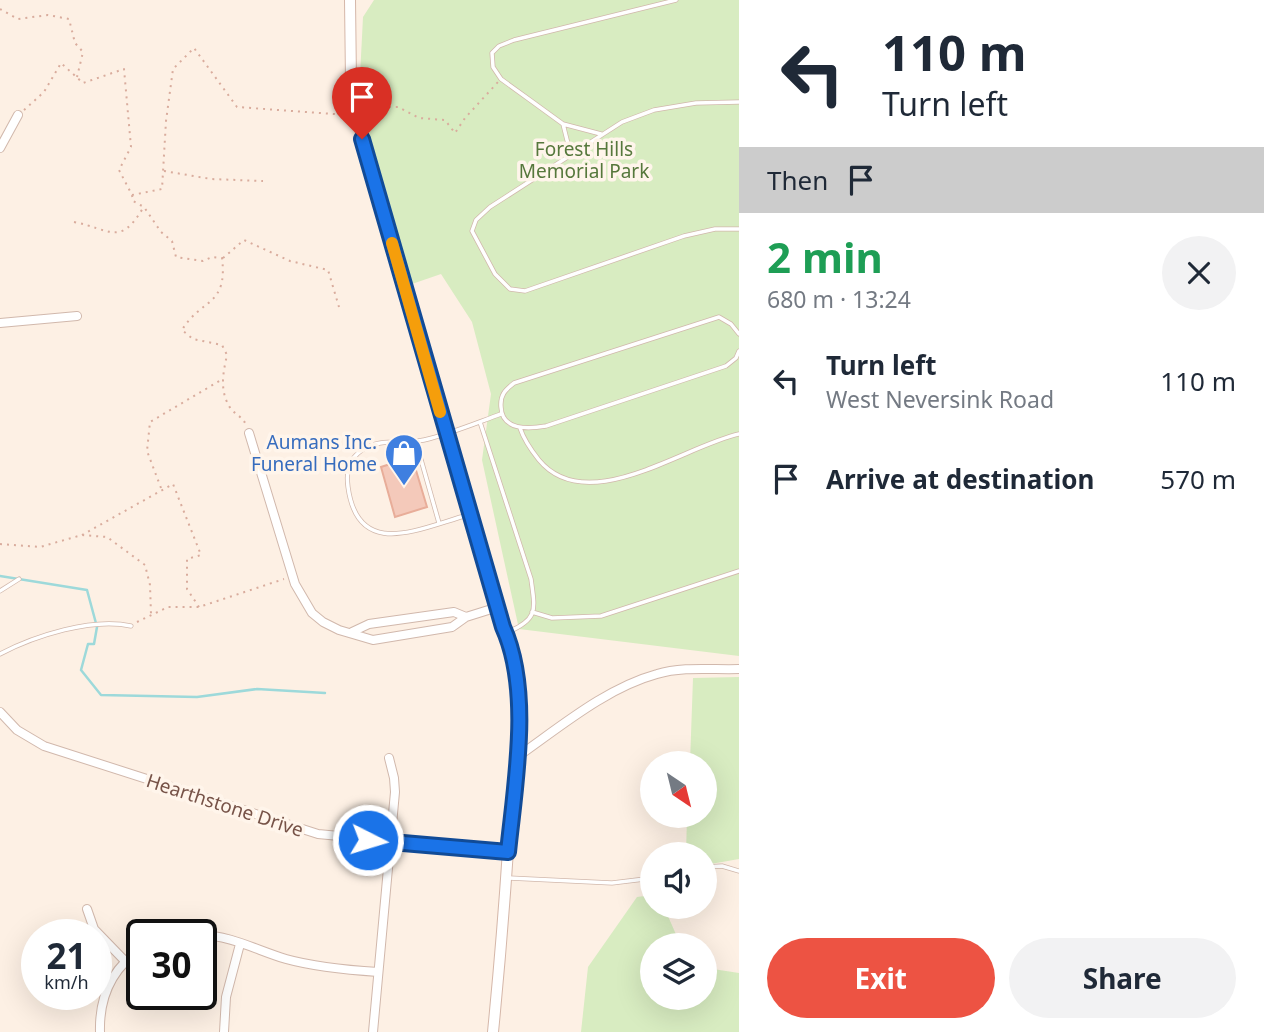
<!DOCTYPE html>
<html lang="en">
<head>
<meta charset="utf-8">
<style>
  :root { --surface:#fff; --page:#f2f2f3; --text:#1f2937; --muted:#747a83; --accent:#ed5343 }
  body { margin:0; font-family:"Noto Sans",sans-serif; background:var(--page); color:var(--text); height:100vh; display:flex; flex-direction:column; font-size:26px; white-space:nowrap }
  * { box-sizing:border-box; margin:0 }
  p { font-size:23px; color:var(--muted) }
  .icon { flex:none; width:38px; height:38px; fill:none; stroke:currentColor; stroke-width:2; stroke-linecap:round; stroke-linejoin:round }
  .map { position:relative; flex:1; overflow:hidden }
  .panel { display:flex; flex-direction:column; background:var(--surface); width:525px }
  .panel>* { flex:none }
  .banner { background:#fff; color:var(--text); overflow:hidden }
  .needle { width:46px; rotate:145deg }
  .fabs { position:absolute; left:640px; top:751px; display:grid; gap:14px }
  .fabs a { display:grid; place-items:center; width:77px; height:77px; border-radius:50%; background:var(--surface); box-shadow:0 7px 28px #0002; font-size:35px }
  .speed { position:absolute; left:21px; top:919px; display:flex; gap:14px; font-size:35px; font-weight:700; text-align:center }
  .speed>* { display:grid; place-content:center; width:91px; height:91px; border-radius:50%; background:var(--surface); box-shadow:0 7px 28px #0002; line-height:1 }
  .speed small { font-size:18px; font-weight:400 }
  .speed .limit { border:4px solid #111; border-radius:10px; background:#fff; color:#111 }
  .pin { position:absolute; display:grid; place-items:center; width:60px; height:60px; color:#fff; margin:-72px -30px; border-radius:50% 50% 50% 0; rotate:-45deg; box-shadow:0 0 7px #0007 }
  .pin .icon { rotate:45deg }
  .me { position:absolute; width:77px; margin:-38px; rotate:95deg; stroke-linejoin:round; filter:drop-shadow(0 0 5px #0008) }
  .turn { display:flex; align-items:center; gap:24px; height:147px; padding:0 28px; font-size:32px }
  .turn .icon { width:91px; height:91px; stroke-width:2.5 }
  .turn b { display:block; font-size:49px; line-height:60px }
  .then { display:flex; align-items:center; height:66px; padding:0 28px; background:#0003; gap:14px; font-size:26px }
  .round { display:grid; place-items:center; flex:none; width:74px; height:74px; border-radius:37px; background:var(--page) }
  .overview { display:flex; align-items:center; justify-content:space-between; height:119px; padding:0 28px }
  h1 { font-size:42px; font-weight:700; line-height:52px; color:#1e9e55 }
  .button { display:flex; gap:14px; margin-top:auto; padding:14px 28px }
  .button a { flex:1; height:80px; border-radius:42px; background:var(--accent); color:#fff; font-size:28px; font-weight:700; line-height:80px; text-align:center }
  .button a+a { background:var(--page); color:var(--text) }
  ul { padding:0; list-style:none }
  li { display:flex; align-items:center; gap:21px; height:98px; padding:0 28px }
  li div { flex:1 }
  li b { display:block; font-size:26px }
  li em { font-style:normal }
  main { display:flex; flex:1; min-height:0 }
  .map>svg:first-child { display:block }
  .green { fill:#d8ecc1 }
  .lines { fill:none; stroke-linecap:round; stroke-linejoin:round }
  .stream { stroke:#9dd9da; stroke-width:2.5 }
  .building { fill:#f4c9ba; stroke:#e8ad99; stroke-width:2 }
  .lane-casing { stroke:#d1b8ac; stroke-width:5 }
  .street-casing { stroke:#d1b8ac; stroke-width:10 }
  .secondary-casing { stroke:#d5b7a9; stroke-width:12 }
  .path { stroke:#d9ac9d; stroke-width:2; stroke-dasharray:2 5; stroke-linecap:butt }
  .lane { stroke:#fff; stroke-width:3.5 }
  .street { stroke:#fff; stroke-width:8 }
  .secondary { stroke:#fff; stroke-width:10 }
  .route-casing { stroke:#114b97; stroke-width:18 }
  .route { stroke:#1a73e8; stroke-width:12 }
  .slow { stroke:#f59e0b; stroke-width:12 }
  .labels { text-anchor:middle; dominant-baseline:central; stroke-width:7; stroke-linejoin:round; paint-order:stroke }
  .park-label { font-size:19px; fill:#56783c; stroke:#fff5eb }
  .shop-label { font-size:19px; fill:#366cbe; stroke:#fff5eb; text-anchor:end }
  .street-label { font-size:19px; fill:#775348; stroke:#fff5eb }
</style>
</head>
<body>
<main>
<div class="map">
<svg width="739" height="1032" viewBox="0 0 739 1032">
  <rect width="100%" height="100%" fill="#fdf0e4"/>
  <path class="green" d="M374,0h365v656l-220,-27 -37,-169 9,-66 -19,-72 -31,-48 -29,10 -43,-151 -9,-57 3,-59z
    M739,677v182l-34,6v-11h-19l1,-38h18v-53h-15l3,-85z
    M653,895v11l11,1 14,32 6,6h-31v53h52v-35l8,6 26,4v59h-158l7,-65 49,-70z"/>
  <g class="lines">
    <path class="stream" d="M0,576l87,14 10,37 -3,17h-6l-7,26 20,25 96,2 60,-8 68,4"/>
  </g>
  <path class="building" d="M412,457l15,50 -32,10 -14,-50z"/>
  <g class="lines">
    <defs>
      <path id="lane" d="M739,102l-43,1 -42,7 -32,12 -132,85 -14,13 -4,11 23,43 15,15 15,2 159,-55 31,-7h24
        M563,124l5,20 -1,13
        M601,134l-38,-10 -33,-24 -29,-21 -8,-12 -1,-14 7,-7 15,-6 162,-40
        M739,334l-8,-10 -12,-7 -205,66c-9,7 -14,12 -13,24 1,24 28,22 45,19l180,-60 10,-8 3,-7
        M480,422l51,157c4,30 8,40 -23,53
        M520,428c4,12 11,22 19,32 48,58 145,-14 200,-26
        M416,442l23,81
        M468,515c-48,13 -110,46 -120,-28 -2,-16 0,-27 14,-37 19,-13 41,-5 62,-10 26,-6 52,-17 77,-26
        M0,591l19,-12
        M532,612l20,6 49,-2 138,-45
        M0,654c34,-18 93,-37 131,-28
        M705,867l17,-1 17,5
        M509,878l103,5 41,-5"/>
      <path id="street" d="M0,148l18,-33
        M0,323l77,-7
        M249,433l46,151 17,29 11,9 16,8 34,10 79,-13 14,-10 -12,-5 -85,12 -17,8
        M466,617l32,-10
        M0,712l17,18 27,16 274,88 190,18
        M517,757c43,-30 89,-69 140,-83 26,-8 56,-4 82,-5
        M87,909l7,20 30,31
        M201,935c28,0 58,16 85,24 29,8 61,11 92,13
        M100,1032c-1,-36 12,-64 42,-84
        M224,1032l2,-35 14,-53
        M373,1032l22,-240 -1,-14 -5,-20"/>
      <path id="secondary" d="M350,0l1,81 11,58 141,488c30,64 11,155 5,223 -4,61 -9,121 -15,182"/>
    </defs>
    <use href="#lane" class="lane-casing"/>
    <use href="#street" class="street-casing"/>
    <use href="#secondary" class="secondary-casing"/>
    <path class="path" d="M0,9l18,10 30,-4 21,4 6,24 8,9 -6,25
      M24,110l20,-18 17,-29 22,20 41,-14 7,78 -12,23 13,25 30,-6 4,-68 7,-52 21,-21 43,59 111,8
      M369,122l7,-1 8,-14h14l21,11 26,2 10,13 10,-15 33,-36
      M164,171l47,8 52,2
      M132,195l1,6 11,6 17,25 11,9 4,16 27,4 9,-4 10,1c6,49 -21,40 -40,72l11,9 29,6 5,10c-4,18 -8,37 4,54 5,6 12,8 15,16
      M74,222c36,7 46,25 69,-14
      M223,258l21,-18 46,21 38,9 11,37
      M161,488l-14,-37 3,-29 71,-42
      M82,535l91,-51 28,71 -14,4v30l12,18
      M0,544l40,3 42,-12 25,2 38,28 5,20 1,29
      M137,622l31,-15h31l85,-28"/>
    <use href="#lane" class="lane"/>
    <use href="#street" class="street"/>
    <use href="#secondary" class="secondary"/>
  </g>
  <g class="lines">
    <defs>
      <path id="route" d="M362,139l141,488c29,64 12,156 5,225l-140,-12"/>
    </defs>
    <use href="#route" class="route-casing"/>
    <use href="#route" class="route"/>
    <path class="slow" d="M392,243l48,169"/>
  </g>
  <defs>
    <symbol id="shop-pin" viewBox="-11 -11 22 30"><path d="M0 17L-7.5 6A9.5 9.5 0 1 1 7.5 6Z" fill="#3f7fe0" stroke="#fff5eb"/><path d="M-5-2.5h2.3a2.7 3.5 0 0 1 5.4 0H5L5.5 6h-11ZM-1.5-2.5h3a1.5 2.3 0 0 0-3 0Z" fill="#fff"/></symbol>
  </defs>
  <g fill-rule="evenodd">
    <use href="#shop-pin" x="382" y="431" width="44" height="60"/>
  </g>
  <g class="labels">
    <g class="park-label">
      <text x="584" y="149">Forest Hills<tspan x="584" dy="22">Memorial Park</tspan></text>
    </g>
    <g class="shop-label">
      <text x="377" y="442">Aumans Inc.<tspan x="377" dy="22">Funeral Home</tspan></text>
    </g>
    <g class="street-label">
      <text transform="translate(225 805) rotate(18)">Hearthstone Drive</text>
    </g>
  </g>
</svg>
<div class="fabs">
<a><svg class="needle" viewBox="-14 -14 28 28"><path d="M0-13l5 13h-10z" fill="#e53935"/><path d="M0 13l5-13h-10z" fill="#747a83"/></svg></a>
<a><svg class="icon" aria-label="sound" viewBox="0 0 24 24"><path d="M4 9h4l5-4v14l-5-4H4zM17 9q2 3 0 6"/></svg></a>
<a><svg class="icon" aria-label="layers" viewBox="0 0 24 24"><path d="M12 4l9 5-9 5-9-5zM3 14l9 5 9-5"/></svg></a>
</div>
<div class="speed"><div>21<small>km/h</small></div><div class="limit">30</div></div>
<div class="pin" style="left:362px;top:139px;background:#d93025"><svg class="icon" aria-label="arrive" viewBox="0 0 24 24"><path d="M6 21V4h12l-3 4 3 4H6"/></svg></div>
<svg class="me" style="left:368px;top:840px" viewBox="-20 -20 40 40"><circle r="17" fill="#1a73e8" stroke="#fff" stroke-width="3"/><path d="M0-11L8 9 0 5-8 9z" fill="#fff"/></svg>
</div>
<section class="panel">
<div class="banner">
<div class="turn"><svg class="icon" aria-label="left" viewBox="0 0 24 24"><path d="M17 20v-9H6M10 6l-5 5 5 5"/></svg><div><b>110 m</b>Turn left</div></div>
<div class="then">Then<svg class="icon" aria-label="arrive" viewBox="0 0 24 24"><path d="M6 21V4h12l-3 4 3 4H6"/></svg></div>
</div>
<div class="overview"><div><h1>2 min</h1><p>680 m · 13:24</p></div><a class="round"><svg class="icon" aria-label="close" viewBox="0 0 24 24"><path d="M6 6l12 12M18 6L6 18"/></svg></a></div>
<ul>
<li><svg class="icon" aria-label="left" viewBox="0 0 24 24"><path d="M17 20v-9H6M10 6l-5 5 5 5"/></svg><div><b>Turn left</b><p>West Neversink Road</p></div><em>110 m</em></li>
<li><svg class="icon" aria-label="arrive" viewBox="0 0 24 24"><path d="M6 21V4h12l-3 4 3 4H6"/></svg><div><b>Arrive at destination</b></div><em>570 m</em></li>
</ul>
<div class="button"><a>Exit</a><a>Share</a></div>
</section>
</main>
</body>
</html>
